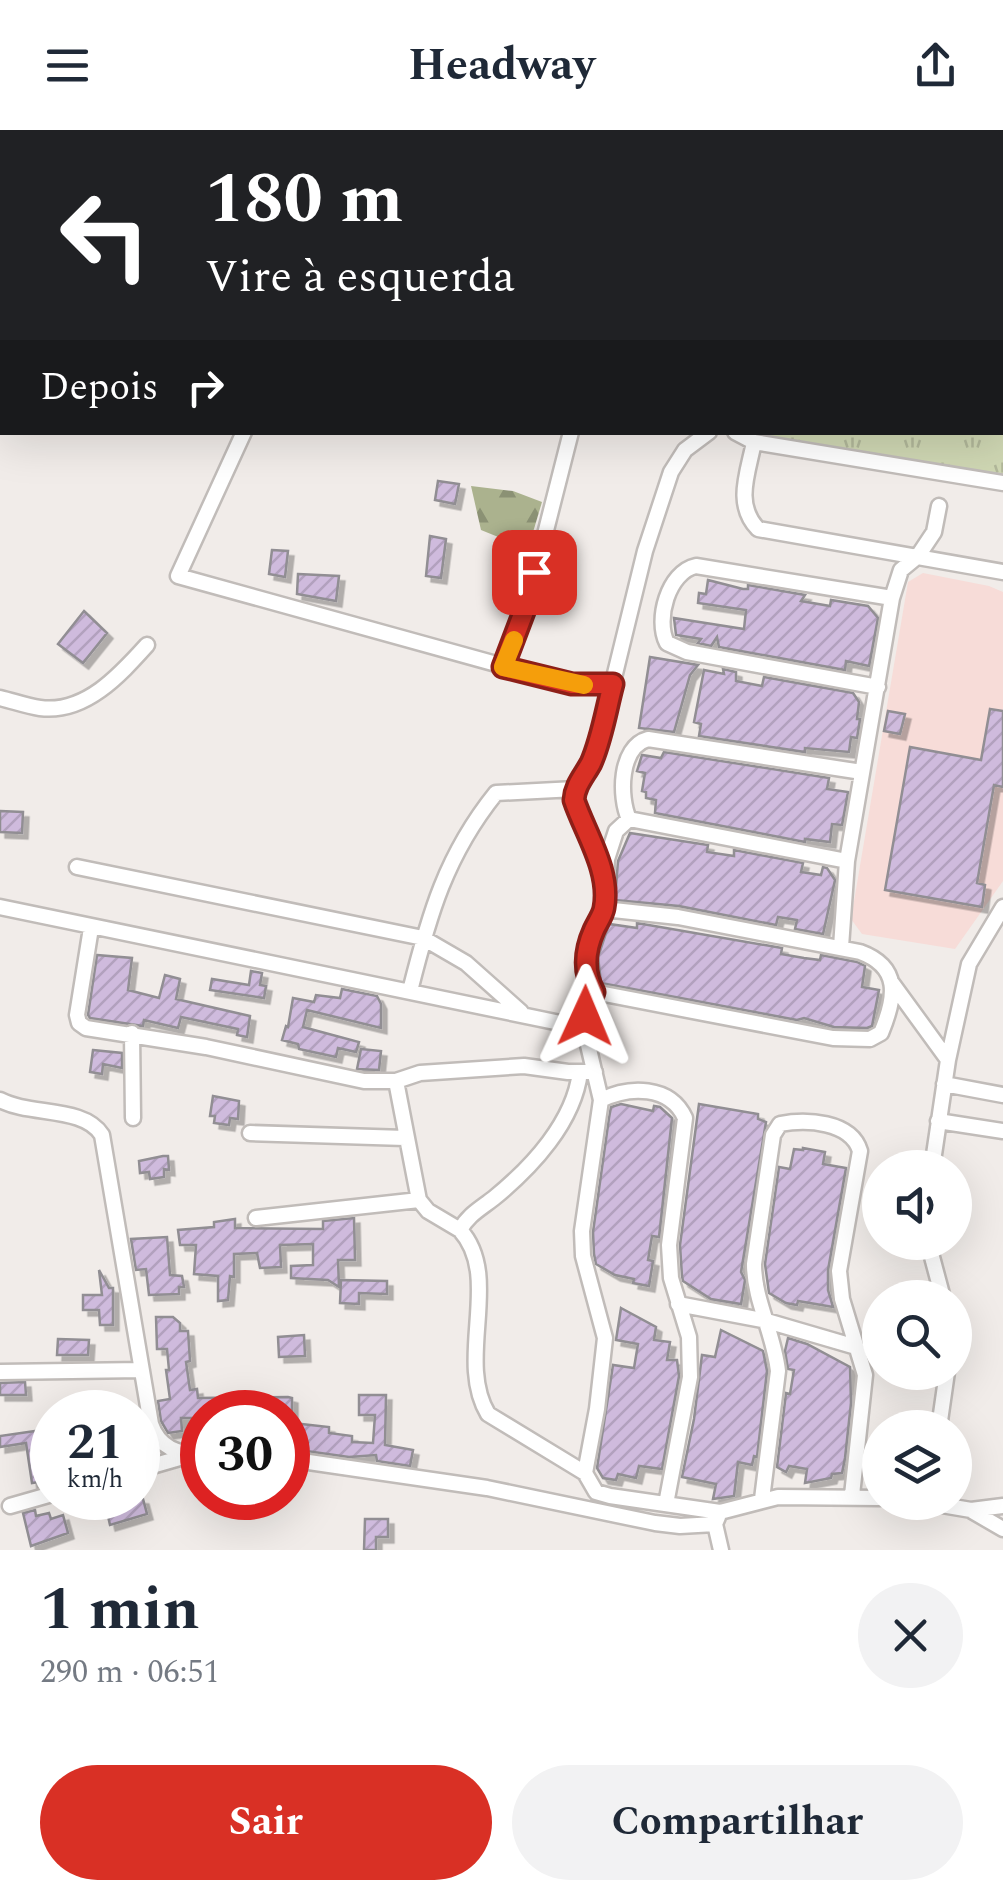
<!DOCTYPE html>
<html lang="pt">
<head>
<meta charset="utf-8">
<style>
  :root { --surface:#fff; --page:#f2f2f3; --text:#1f2937; --muted:#747a83; --accent:#d93025 }
  body { margin:0; font-family:Spectral,serif; background:var(--page); color:var(--text); height:100vh; display:flex; flex-direction:column; font-size:38px; white-space:nowrap }
  * { box-sizing:border-box; margin:0 }
  p { font-size:32px; color:var(--muted) }
  .icon { flex:none; width:55px; height:55px; fill:none; stroke:currentColor; stroke-width:2; stroke-linecap:round; stroke-linejoin:round }
  .map { position:relative; height:1420px; overflow:hidden }
  .details { display:flex; flex-direction:column; background:var(--surface); flex:1 }
  .details>* { flex:none }
  .hud { position:absolute; left:0px; top:0px; width:1005px; height:305px; box-shadow:0 10px 40px #0002; background:#202124; color:#fff; overflow:hidden }
  .tools { position:absolute; left:862px; top:1020px; display:grid; gap:20px }
  .tools a { display:grid; place-items:center; width:110px; height:110px; border-radius:50%; background:var(--surface); box-shadow:0 10px 40px #0002; font-size:50px }
  .speed { position:absolute; left:30px; top:1260px; display:flex; gap:20px; font-size:50px; font-weight:700; text-align:center }
  .speed>* { display:grid; place-content:center; width:130px; height:130px; border-radius:50%; background:var(--surface); box-shadow:0 10px 40px #0002; line-height:1 }
  .speed small { font-size:25px; font-weight:400 }
  .speed .limit { border:15px solid #d22; background:#fff; color:#111 }
  .pin { position:absolute; display:grid; place-items:center; width:85px; height:85px; color:#fff; margin:-42px; border-radius:20px; box-shadow:0 5px 15px #0006 }
  .me { position:absolute; width:110px; margin:-55px; rotate:1deg; stroke-linejoin:round; filter:drop-shadow(0 0 8px #0008) }
  .turn { display:flex; align-items:center; gap:35px; height:210px; padding:0 40px; font-size:45px }
  .turn .icon { width:130px; height:130px; stroke-width:2.5 }
  .turn b { display:block; font-size:70px; line-height:85px }
  .then { display:flex; align-items:center; height:95px; padding:0 40px; background:#0003; gap:20px; font-size:38px }
  .round { display:grid; place-items:center; flex:none; width:105px; height:105px; border-radius:52px; background:var(--page) }
  .overview { display:flex; align-items:center; justify-content:space-between; height:170px; padding:0 40px }
  h1 { font-size:60px; font-weight:700; line-height:75px }
  .primary-button { display:flex; gap:20px; margin-top:auto; padding:20px 40px }
  .primary-button a { flex:1; height:115px; border-radius:60px; background:var(--accent); color:#fff; font-size:40px; font-weight:700; line-height:115px; text-align:center }
  .primary-button a+a { background:var(--page); color:var(--text) }
  header { display:flex; justify-content:space-between; align-items:center; height:130px; padding:0 40px; background:var(--surface); font-size:45px; font-weight:700 }
  .map>svg:first-child { display:block }
  .education { fill:#f7dcd8 }
  .grass { fill:url(#grass-tufts) }
  .forest { fill:url(#forest-firs) }
  .building { fill:url(#building-hatch); stroke:#918e93; stroke-width:2.5; filter:url(#shadow) }
  .lines { fill:none; stroke-linecap:round; stroke-linejoin:round }
  .street-casing { stroke:#c1bcb9; stroke-width:19 }
  .street { stroke:#fff; stroke-width:14 }
  .route-casing { stroke:#8d1f18; stroke-width:25 }
  .route { stroke:#d93025; stroke-width:18 }
  .slow { stroke:#f59e0b; stroke-width:18 }
</style>
</head>
<body>
<header><svg class="icon" aria-label="menu" viewBox="0 0 24 24"><path d="M4 6h16M4 12h16M4 18h16"/></svg>Headway<svg class="icon" aria-label="share" viewBox="0 0 24 24"><path d="M12 15V3M7 8l5-5 5 5M5 13v7h14v-7"/></svg></header>
<div class="map">
<svg width="1003" height="1420" viewBox="0 0 1003 1420">
  <defs>
    <pattern id="grass-tufts" width="24" height="20" patternUnits="userSpaceOnUse" patternTransform="scale(2.5)"><rect width="24" height="20" fill="#cfd7b3"/><path d="M3 7l-1-3M5 7V3M7 7l1-3M15 17l-1-3M17 17v-4M19 17l1-3" fill="none" stroke="#b2b89a"/></pattern>
    <pattern id="forest-firs" width="22" height="20" patternUnits="userSpaceOnUse" patternTransform="scale(2.5)"><rect width="22" height="20" fill="#abb28e"/><path d="M5 1l3.5 6h-7zM16 11l3.5 6h-7z" fill="#8b9174"/></pattern>
    <pattern id="building-hatch" width="6" height="6" patternUnits="userSpaceOnUse" patternTransform="scale(2.5)"><rect width="6" height="6" fill="#cfbbdd"/><path d="M-1 1l2-2M0 6l6-6M5 7l2-2" fill="none" stroke="#b2a1be"/></pattern>
    <filter id="shadow"><feDropShadow dx="5.5" dy="5.5" stdDeviation="0" flood-color="#0004"/></filter>
  </defs>
  <rect width="100%" height="100%" fill="#f1ece9"/>
  <path class="education" d="M923,443l66,13 14,6v289l-48,68 -93,-15 -11,-15 57,-337z"/>
  <path class="grass" d="M1003,294v53l-254,-44 253,-1z"/>
  <path class="forest" d="M471,356l42,5 29,11 -14,47 -47,-19z"/>
  <path class="building" d="M438,351l21,3 -4,20 -20,-4z
    M430,406l16,3 -5,39 -15,-2z
    M272,420l16,1 -3,26 -16,-3z
    M298,444l41,2 -3,25 -39,-7z
    M708,450l35,9h5v-4l57,10 -4,6 29,5 1,-6 37,6 10,12 -9,48 -23,-5 -1,9 -126,-23 -2,-10 -6,9 -13,-3 3,-4 -25,-4 -2,-17 70,11 2,-19 -48,-7 1,-10 7,1z
    M84,481l23,22 -24,30 -25,-19z
    M650,527l48,8 -8,10 -16,57 -35,-4z
    M723,539l13,3v9l26,5 2,-9 89,16 6,9 -2,17h3l-3,19 -6,-1 -2,15 -44,-4v4l-106,-16 2,-12 -7,-2 10,-52 20,4z
    M990,579l13,2v76l-9,-2 -17,98 8,2 -3,22 -97,-17 25,-143 71,13z
    M888,581l17,3 -5,20 -16,-3z
    M664,622l165,26 -2,11 21,3 -6,33 -10,-1 -2,18 -25,-3v3l-150,-29 1,-13 -10,-2v-6l-4,-1 3,-18 -8,-2 5,-16 19,3z
    M0,681l23,1 -1,21 -22,-1z
    M630,703l78,12 -1,7 27,4v-6l69,13 -2,9 20,3 2,-8 4,1 8,12 -12,54 -28,-5 2,-9 -19,-3 -2,8 -97,-19 -64,-6 3,-39z
    M637,793l145,25 -1,6 23,4 16,2 1,-5 36,7 8,4 -3,21 17,3 -7,36 -5,2 -33,-1 -30,-9 -7,2 -196,-37 -3,-26 11,-33 28,4z
    M97,825l35,3 -4,32 31,8 6,-23 15,4 -4,20 74,17 -3,21 -10,-2 1,-6 -57,-12 -3,11 -34,-8 -1,6 -53,-8 -2,-3z
    M251,841l11,2 -2,12 6,1 -2,12 -54,-8 2,-11 37,6z
    M342,859l35,7 4,8v24l-74,-18 -4,17 56,15 -3,10 -18,-4 -2,9 -37,-8 -1,-5 -16,-4 4,-14 2,1 5,-29 21,4 2,-7 24,3z
    M361,919l20,2 -2,19 -22,-1z
    M93,920l29,3v15l-19,-4 -1,10 -12,-2z
    M213,966l26,5 -1,18 -8,-1 -1,7 -15,-2 1,-7h-5z
    M621,974l32,7 1,-5 6,1 12,11 -13,119 -7,-1 -4,24 5,1 -4,25 -16,-3 1,-4 -19,-4 -19,-11 -2,-10 -1,-22 16,-114 2,-11z
    M699,974l59,10v5l8,3 -25,150 4,8 -4,24 -30,-5 -28,-18 -1,-5 -2,-31z
    M803,1018l22,4 -2,12 23,4 -18,102v20l5,17 -35,-6 -1,4 -11,-2 -17,-10 -4,-29 14,-97 11,2 4,-20 9,1z
    M163,1026h5l1,14 -5,-1v8l-14,2 -1,-7 -9,1 -1,-12z
    M354,1088l1,42h-17l1,27 -11,-7 -37,-2v-12l22,-1v-21l-33,1 1,22 -21,1 -3,-15 -23,1v23l-4,-1 -2,24 -10,1v-25l-24,-2 2,-29h-16l-2,-15 36,-3v-5l21,-3v9l88,1v-8z
    M167,1107l3,38 12,1 2,11h-5v7l-30,1 -3,-26 -10,1 -5,-31z
    M99,1140l10,18h4v37h-13l-1,-15h-16v-15h19z
    M341,1150l46,1v13l-28,-1v11l-19,-1z
    M621,1178l35,19 -2,13 16,2 -3,18h10l2,16 -17,93 -23,-3 -3,12 -18,-4 -2,6 -13,-2 -6,-10 16,-103 21,3 4,-24 -22,-4z
    M156,1187h17l7,6v8h8l2,30 -4,1 4,28 7,-1 1,9 90,-1 4,1v14h-20v-4l-22,2v2h-48v6h-21l1,13 -14,2 -7,-12 -3,-20 12,-2 -4,-29h3l-2,-21h-10z
    M721,1200l42,21 4,20 -10,86 -3,-1 -2,9 -14,-3 -4,34 -21,3 3,-15 -34,-7 12,-58 8,-64 13,2z
    M304,1205l1,21 -26,1 -1,-20z
    M788,1208l19,6 43,23 1,36 -6,55 -3,15 -10,1 -1,4 -26,5 2,-14 -18,-3 -3,6 -9,-5 9,-74 4,1 4,-24 -6,-1 -3,-18z
    M58,1209l31,1 -1,15h-31z
    M25,1252l1,13h-26v-12z
    M359,1265h27l-1,50 28,5 -3,16 -33,-5 -1,-6 -27,2 -43,-6 2,-8 -16,-3v-17l37,4v6l23,3v6l21,1 2,-28h-16z
    M49,1299l3,51 -20,3 -6,-40 -26,4v-11z
    M126,1368l17,1 4,15 -37,11 -5,-22z
    M35,1380l1,6 13,-3 2,6 12,-4 5,18 -37,13 -8,-33z
    M365,1389h23v18h-12v13h-12z"/>
  <g class="lines">
    <defs>
      <path id="street" d="M406,0l1,2
        M913,0l14,2
        M599,2v-2
        M807,2l1,-2
        M1002,19l1,1
        M1002,93h1
        M1002,150h1
        M1002,281h1
        M244,302l-66,144 369,102 25,6h41
        M735,302l19,10 249,41
        M754,312c-6,31 -20,62 4,87l245,43
        M503,537l25,-66 43,-169
        M878,557l-191,-35 -20,-9c-12,-23 1,-71 29,-77l196,32
        M0,568c13,3 26,8 40,10 45,6 80,-33 107,-63
        M629,689l-13,12 -9,28 -3,50 -11,24 -6,23 1,24 6,12 -10,36 17,72 -19,131 1,25 22,82 -8,71 -12,64 11,19 14,4 110,16 58,-15 102,1
        M847,731l-218,-42c-10,-22 -10,-72 19,-80l214,33
        M77,737l346,71 43,25 55,49
        M602,745c-6,-19 -31,-68 -27,-85 3,-11 19,-35 24,-51l46,-188 26,-79 14,-22 24,-18
        M0,777l584,121
        M91,798l-14,87 2,8 7,5 120,19 158,34h32l24,-8 104,-7 44,6h27
        M841,817l6,-86 45,-263 9,-28 17,-14 16,-24 5,-26
        M892,853l56,77
        M410,861c19,-76 36,-136 86,-198l79,-4
        M594,862l239,46 37,1 11,-6c15,-36 20,-66 -21,-81l-182,-35 -74,-8
        M132,903l1,85
        M580,942c-6,50 -48,95 -86,126 -14,11 -26,17 -34,32 43,47 -5,129 28,184l97,59
        M396,951l23,119 9,11 32,19
        M944,954l59,11
        M0,970c30,16 84,6 102,35l49,289c8,24 27,30 51,31
        M601,970c28,-14 69,-15 84,18l-16,127 2,33 18,59 1,40 -24,127
        M938,991l65,10
        M250,1003l155,5
        M932,1038l16,-108 21,-96 34,-57
        M256,1088l163,-18
        M928,1112l15,56
        M678,1174l89,17 89,26
        M0,1242l142,-2
        M939,1298l8,-56
        M288,1329l199,29 168,35 25,3 35,-2
        M138,1340l52,-15
        M762,1369l16,-128c-4,-37 -24,-71 -24,-107l19,-129 7,-11c26,-5 71,-3 80,27l-21,120 3,28 23,76 -13,120
        M924,1372l47,8 32,-4
        M10,1376l42,-12
        M972,1381l31,18
        M718,1387l-3,7 6,26"/>
    </defs>
    <use href="#street" class="street-casing"/>
    <use href="#street" class="street"/>
  </g>
  <g class="lines">
    <defs>
      <path id="route" d="M534,442l-6,29 -25,66 69,17h41c-7,26 -11,54 -22,79 -7,13 -16,22 -17,37 11,33 37,71 30,108 -1,7 -7,15 -10,22 -9,20 -11,42 0,62l-9,24"/>
    </defs>
    <use href="#route" class="route-casing"/>
    <use href="#route" class="route"/>
    <path class="slow" d="M514,510l-11,27 81,18"/>
  </g>
</svg>
<div class="tools">
<a><svg class="icon" aria-label="sound" viewBox="0 0 24 24"><path d="M4 9h4l5-4v14l-5-4H4zM17 9q2 3 0 6"/></svg></a>
<a><svg class="icon" aria-label="search" viewBox="0 0 24 24"><circle cx="10" cy="10" r="6"/><path d="M15 15l6 6"/></svg></a>
<a><svg class="icon" aria-label="layers" viewBox="0 0 24 24"><path d="M12 4l9 5-9 5-9-5zM3 14l9 5 9-5"/></svg></a>
</div>
<div class="speed"><div>21<small>km/h</small></div><div class="limit">30</div></div>
<div class="pin" style="left:534px;top:442px;background:#d93025"><svg class="icon" aria-label="arrive" viewBox="0 0 24 24"><path d="M6 21V4h12l-3 4 3 4H6"/></svg></div>
<svg class="me" style="left:585px;top:886px" viewBox="-20 -20 40 40"><path d="M0-17L14 15 0 8-14 15z" fill="#d93025" stroke="#fff" stroke-width="4"/></svg>
<div class="hud">
<div class="turn"><svg class="icon" aria-label="left" viewBox="0 0 24 24"><path d="M17 20v-9H6M10 6l-5 5 5 5"/></svg><div><b>180 m</b>Vire à esquerda</div></div>
<div class="then">Depois<svg class="icon" aria-label="right" viewBox="0 0 24 24"><path d="M7 20v-9h11M14 6l5 5-5 5"/></svg></div>
</div>
</div>
<section class="details">
<div class="overview"><div><h1>1 min</h1><p>290 m · 06:51</p></div><a class="round"><svg class="icon" aria-label="close" viewBox="0 0 24 24"><path d="M6 6l12 12M18 6L6 18"/></svg></a></div>
<div class="primary-button"><a>Sair</a><a>Compartilhar</a></div>
</section>
</body>
</html>
